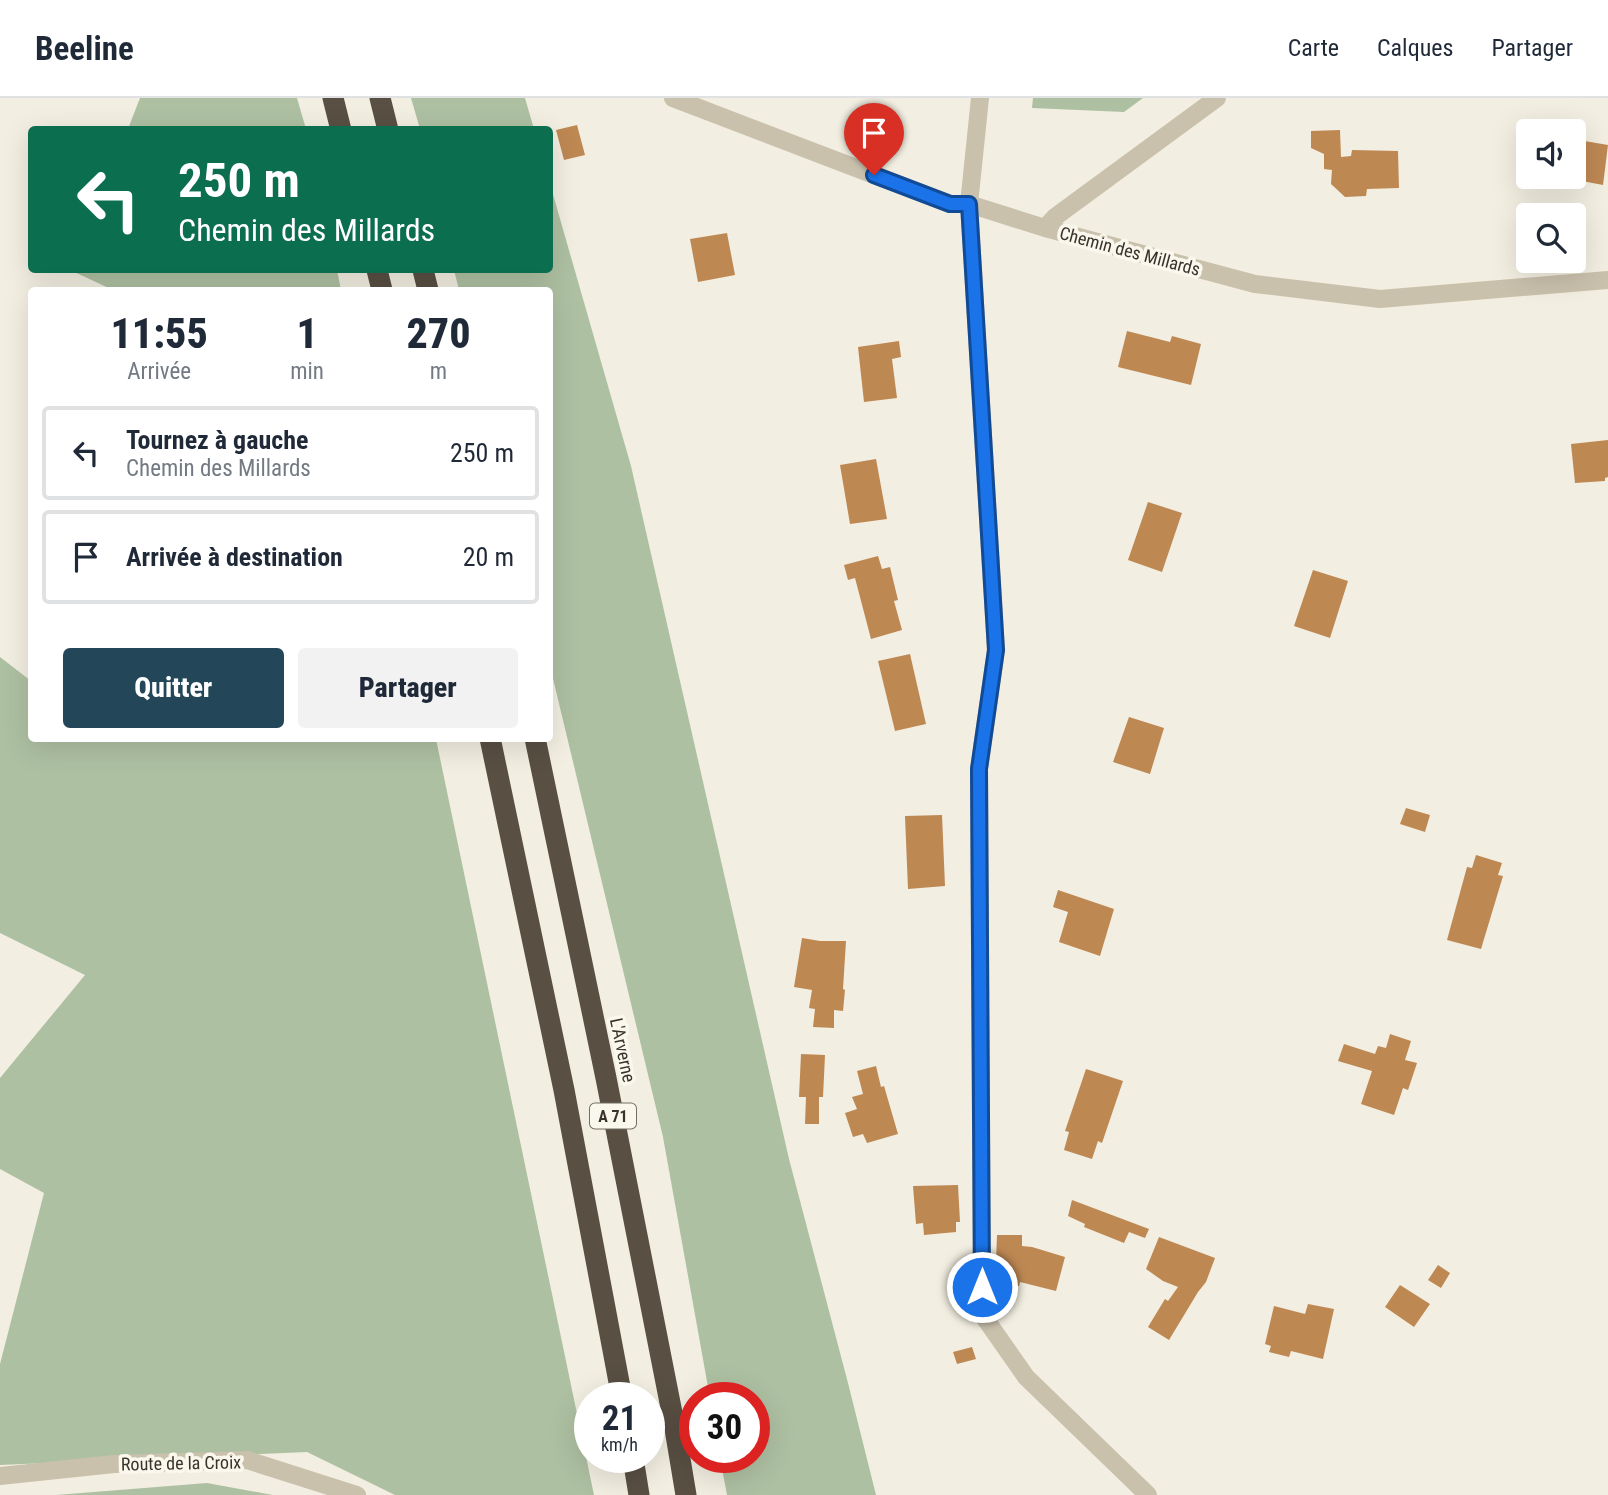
<!DOCTYPE html>
<html lang="fr">
<head>
<meta charset="utf-8">
<style>
  :root { --surface:#fff; --page:#f2f2f3; --text:#1f2937; --muted:#747a83; --line:#e0e1e3; --accent:#234758 }
  body { margin:0; font-family:"Roboto Condensed",sans-serif; background:var(--page); color:var(--text); height:100vh; display:flex; flex-direction:column; font-size:26px; white-space:nowrap }
  * { box-sizing:border-box; margin:0 }
  p { font-size:23px; color:var(--muted) }
  .icon { flex:none; width:38px; height:38px; fill:none; stroke:currentColor; stroke-width:2; stroke-linecap:round; stroke-linejoin:round }
  .map { position:relative; flex:1; overflow:hidden }
  .panel { position:absolute; left:28px; top:189px; width:525px; height:455px; display:flex; flex-direction:column; background:var(--surface); border-radius:7px; box-shadow:0 7px 28px #0002 }
  .panel>* { flex:none }
  .guide { position:absolute; left:28px; top:28px; width:525px; height:147px; border-radius:7px; box-shadow:0 7px 28px #0002; background:#0b6e4f; color:#fff; overflow:hidden }
  .buttons { position:absolute; left:1516px; top:21px; display:grid; gap:14px }
  .buttons a { display:grid; place-items:center; width:70px; height:70px; border-radius:7px; background:var(--surface); box-shadow:0 7px 28px #0002; font-size:35px }
  .speed { position:absolute; left:574px; top:1284px; display:flex; gap:14px; font-size:35px; font-weight:700; text-align:center }
  .speed>* { display:grid; place-content:center; width:91px; height:91px; border-radius:50%; background:var(--surface); box-shadow:0 7px 28px #0002; line-height:1 }
  .speed small { font-size:18px; font-weight:400 }
  .speed .limit { border:10px solid #d22; background:#fff; color:#111 }
  .pin { position:absolute; display:grid; place-items:center; width:60px; height:60px; color:#fff; margin:-72px -30px; border-radius:50% 50% 50% 0; rotate:-45deg; box-shadow:0 0 7px #0007 }
  .pin .icon { rotate:45deg }
  .me { position:absolute; width:77px; margin:-38px; rotate:0deg; stroke-linejoin:round; filter:drop-shadow(0 0 5px #0008) }
  .turn { display:flex; align-items:center; gap:24px; height:147px; padding:0 35px; font-size:32px }
  .turn .icon { width:91px; height:91px; stroke-width:2.5 }
  .turn b { display:block; font-size:49px; line-height:60px }
  .eta { display:flex; justify-content:space-evenly; align-items:center; height:119px; text-align:center }
  .eta b { font-size:42px; font-weight:800; line-height:49px }
  .action { display:flex; gap:14px; margin-top:auto; padding:14px 35px }
  .action a { flex:1; height:80px; border-radius:7px; background:var(--accent); color:#fff; font-size:28px; font-weight:800; line-height:80px; text-align:center }
  .action a+a { background:var(--page); color:var(--text) }
  ul { padding:0; list-style:none }
  li { display:flex; align-items:center; gap:21px; height:94px; margin:0 14px 10px; padding:0 21px; border:4px solid var(--line); border-radius:7px }
  li div { flex:1 }
  li b { display:block; font-size:26px }
  li em { font-style:normal }
  header { display:flex; align-items:center; gap:42px; box-sizing:border-box; height:98px; padding:0 35px; background:var(--surface); border-bottom:2px solid var(--line) }
  header strong { font-size:33px }
  nav { display:flex; gap:38px; margin-inline-start:auto; font-size:24px }
  .map>svg:first-child { display:block }
  .green { fill:#aec0a2 }
  .building { fill:#be8853 }
  .lines { fill:none; stroke-linecap:round; stroke-linejoin:round }
  .street { stroke:#cac1ad; stroke-width:18 }
  .highway { stroke:#594f43; stroke-width:21 }
  .route-casing { stroke:#114b97; stroke-width:18 }
  .route { stroke:#1a73e8; stroke-width:12 }
  .labels { text-anchor:middle; dominant-baseline:central; stroke-width:7; stroke-linejoin:round; paint-order:stroke }
  .shield { fill:#faf7ed; stroke:#736e65; stroke-width:2 }
  .shield-label { font-size:16px; font-weight:bold; fill:#39332b }
  .street-label { font-size:18px; fill:#39332b; stroke:#faf7ed }
</style>
</head>
<body>
<header>
<strong>Beeline</strong>
<nav><a>Carte</a><a>Calques</a><a>Partager</a></nav>
</header>
<div class="map">
<svg width="1608" height="1397" viewBox="0 0 1608 1397">
  <rect width="100%" height="100%" fill="#f2eee1"/>
  <path class="green" d="M140,0h157l9,31h-178z
    M411,0h114l9,31h-114z
    M1033,0h110l-19,14 -92,-4z
    M550,86l81,282 158,693 59,224 28,112h-149l-7,-37h34v-60h-44l-47,-261 -113,-471v-376h-91l-5,-20h96z
    M70,172h267l4,20h-228z
    M0,559l31,24 1,57 404,1 158,756h-199l-88,-43 -307,13v-101l44,-171 -44,-24v-91l85,-103 -85,-42z
    M207,1385l66,12h-217z"/>
  <path class="building" d="M577,27l8,30 -21,5 -8,-30z
    M1340,32l1,27 10,-1 1,-6 46,1 1,37 -32,1 -1,7 -21,1 -14,-13 1,-14 -8,-1v-15l-13,-6v-17z
    M1573,41l35,6 -5,40 -37,-7v-1h7z
    M727,135l8,42 -37,7 -8,-43z
    M1127,233l43,11 2,-6 29,8 -10,41 -73,-18z
    M899,243l2,16 -9,2 5,39 -33,4 -6,-55z
    M1608,342v37l-3,1v3l-30,2 -4,-39z
    M876,361l11,60 -37,5 -10,-59z
    M1148,404l34,11 -20,59 -34,-12z
    M878,458l4,13 8,-2 8,33 -4,1 8,29 -31,9 -16,-61 -7,2 -4,-15z
    M1313,472l35,11 -18,57 -36,-12z
    M910,556l16,70 -31,7 -17,-70z
    M1129,619l35,11 -14,46 -37,-12z
    M1406,710l24,7 -5,17 -25,-8z
    M942,717l3,71 -37,3 -3,-73z
    M1476,757l26,8 -4,12 5,1 -22,73 -34,-9 20,-73 5,1z
    M1058,792l56,19 -14,47 -41,-14 9,-30 -15,-5z
    M802,840l18,3h26l-3,48 2,1 -2,21 -9,-1v18l-21,-1 2,-18 -6,-1 3,-18 -18,-3z
    M1390,936l21,7 -6,19 12,3 -9,27 -5,-2 -9,27 -33,-11 11,-33 -34,-10 6,-17 31,10 3,-8 8,2z
    M801,956l24,1 -2,42h-4v27h-14l1,-27h-7z
    M876,968l5,21 3,-1 14,48 -31,9 -4,-9 -10,3 -8,-24 12,-4 -5,-12 11,-3 -6,-23z
    M1086,971l37,12 -21,62 -4,-2 -6,18 -28,-9 5,-18 -4,-1z
    M958,1087l2,37h-4v10l-32,3 -1,-12 -7,1 -3,-38z
    M1072,1102l77,29 -4,9 -16,-6 -5,11 -40,-16 1,-3 -17,-8z
    M997,1137h25v11l10,1 33,10 -9,34 -36,-9 -1,4h-24z
    M1159,1139l56,21 -9,24 -8,10 -29,48 -21,-13 17,-28 3,2 10,-14 -15,-6 -17,-12z
    M1438,1167l12,8 -9,15 -13,-8z
    M1400,1187l30,19 -16,23 -29,-20z
    M1308,1206l26,5 -11,50 -32,-8 -2,6 -20,-5 2,-6 -6,-2 9,-38 31,8z
    M972,1249l4,12 -19,5 -4,-12z"/>
  <g class="lines">
    <path class="street" d="M673,0l277,106h19l76,24 210,56 125,15 228,-19
      M980,0l-11,106 27,446 -17,119 3,545 44,63 122,118
      M1045,130l10,-11 162,-119
      M0,1378l114,-12 133,-4 110,35"/>
    <path class="highway" d="M333,0l8,32
      M380,0l8,32
      M377,172l5,20
      M423,172l5,20
      M490,640l74,352 58,308
      M535,640l71,340 68,345 12,72
      M633,1360l6,37"/>
  </g>
  <g class="lines">
    <defs>
      <path id="route" d="M874,77l76,29h19l27,446 -17,119 3,518"/>
    </defs>
    <use href="#route" class="route-casing"/>
    <use href="#route" class="route"/>
  </g>
  <g class="labels">
    <rect class="shield" x="590" y="1005.5" width="46" height="25" rx="5"/>
    <g class="shield-label">
      <text x="613" y="1018">A 71</text>
    </g>
    <g class="street-label">
      <text transform="translate(1130 153) rotate(15)">Chemin des Millards</text>
      <text transform="translate(623 952) rotate(78)">L'Arverne</text>
      <text transform="translate(181 1365) rotate(-1)">Route de la Croix</text>
    </g>
  </g>
</svg>
<div class="buttons">
<a><svg class="icon" aria-label="sound" viewBox="0 0 24 24"><path d="M4 9h4l5-4v14l-5-4H4zM17 9q2 3 0 6"/></svg></a>
<a><svg class="icon" aria-label="search" viewBox="0 0 24 24"><circle cx="10" cy="10" r="6"/><path d="M15 15l6 6"/></svg></a>
</div>
<div class="speed"><div>21<small>km/h</small></div><div class="limit">30</div></div>
<div class="pin" style="left:874px;top:77px;background:#d93025"><svg class="icon" aria-label="arrive" viewBox="0 0 24 24"><path d="M6 21V4h12l-3 4 3 4H6"/></svg></div>
<svg class="me" style="left:982px;top:1189px" viewBox="-20 -20 40 40"><circle r="17" fill="#1a73e8" stroke="#fff" stroke-width="3"/><path d="M0-11L8 9 0 5-8 9z" fill="#fff"/></svg>
<div class="guide">
<div class="turn"><svg class="icon" aria-label="left" viewBox="0 0 24 24"><path d="M17 20v-9H6M10 6l-5 5 5 5"/></svg><div><b>250 m</b>Chemin des Millards</div></div>
</div>
<section class="panel">
<div class="eta">
<div><b>11:55</b><p>Arrivée</p></div>
<div><b>1</b><p>min</p></div>
<div><b>270</b><p>m</p></div>
</div>
<ul>
<li><svg class="icon" aria-label="left" viewBox="0 0 24 24"><path d="M17 20v-9H6M10 6l-5 5 5 5"/></svg><div><b>Tournez à gauche</b><p>Chemin des Millards</p></div><em>250 m</em></li>
<li><svg class="icon" aria-label="arrive" viewBox="0 0 24 24"><path d="M6 21V4h12l-3 4 3 4H6"/></svg><div><b>Arrivée à destination</b></div><em>20 m</em></li>
</ul>
<div class="action"><a>Quitter</a><a>Partager</a></div>
</section>
</div>
</body>
</html>
